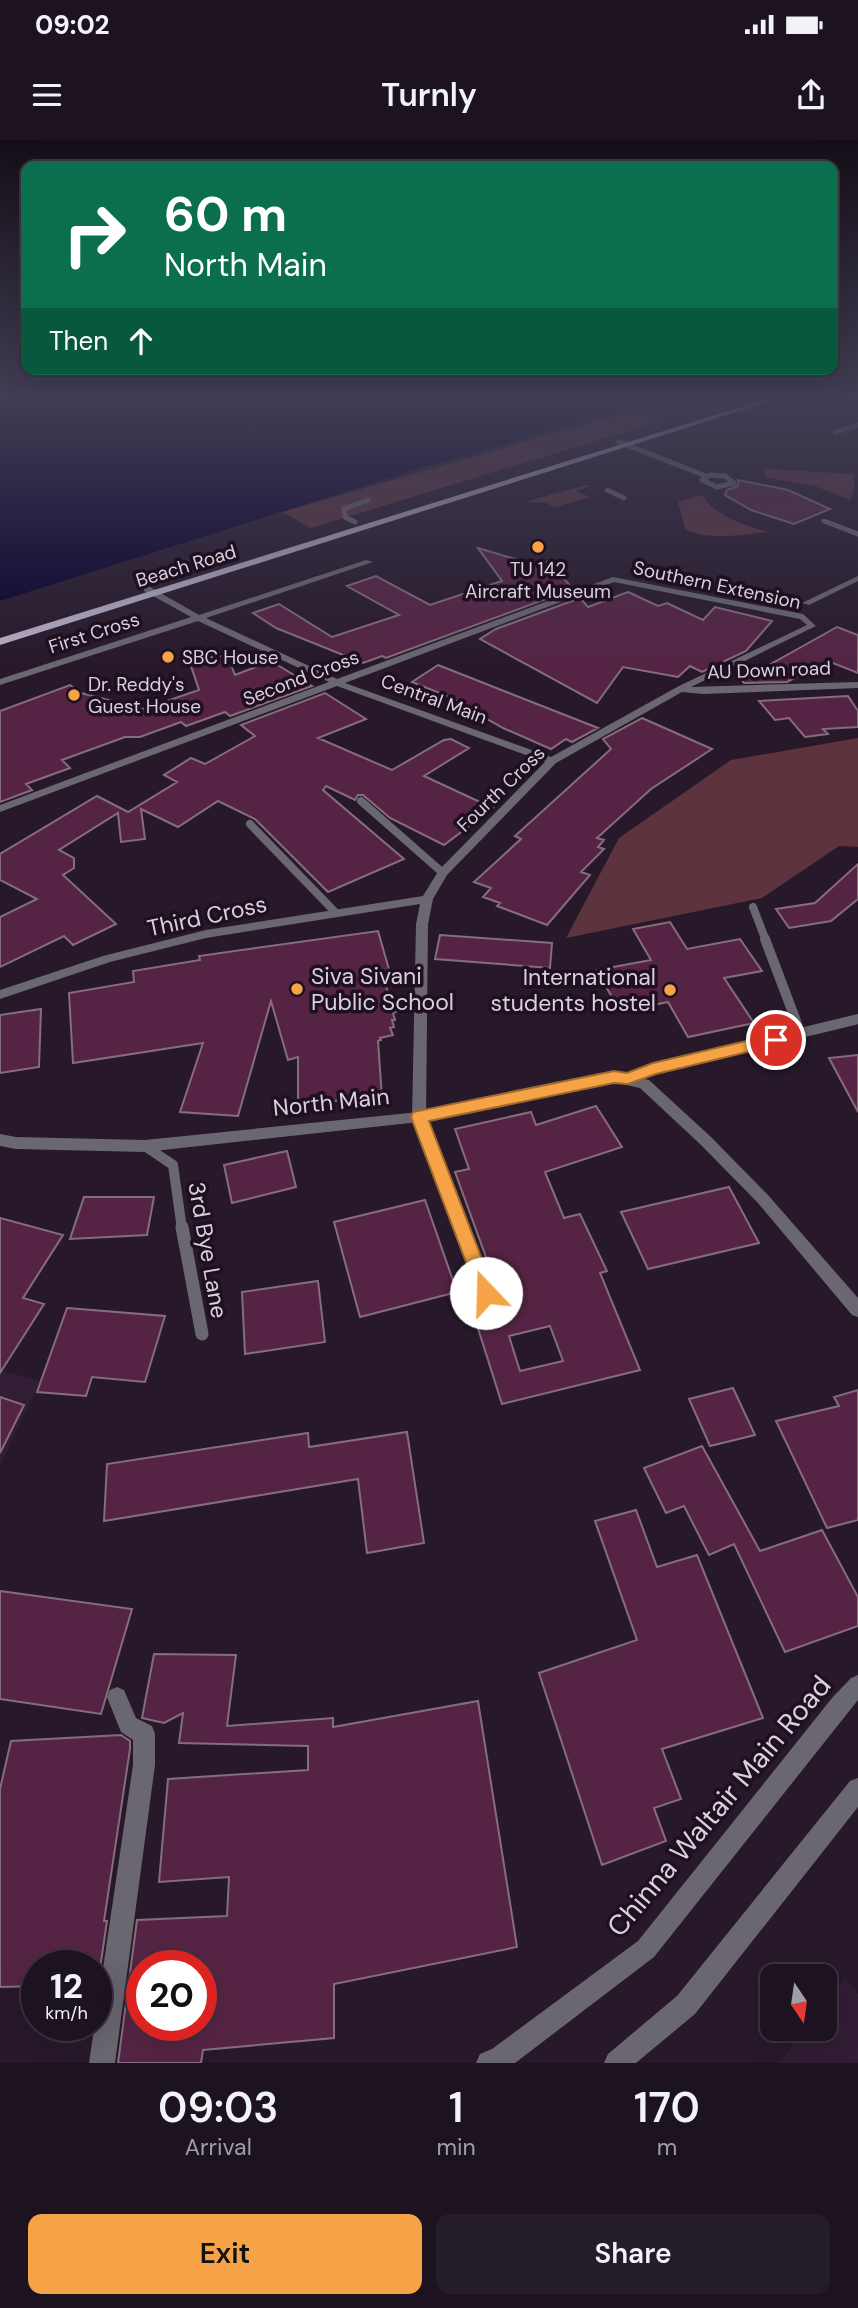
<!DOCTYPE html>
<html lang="en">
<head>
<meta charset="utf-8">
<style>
  :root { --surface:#1d1320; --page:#251c29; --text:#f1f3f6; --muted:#a09ea5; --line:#3b323e; --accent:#f5a346 }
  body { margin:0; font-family:"DM Sans",sans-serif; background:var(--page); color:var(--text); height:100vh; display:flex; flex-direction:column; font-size:26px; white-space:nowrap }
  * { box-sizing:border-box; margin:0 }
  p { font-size:23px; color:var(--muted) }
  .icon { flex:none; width:38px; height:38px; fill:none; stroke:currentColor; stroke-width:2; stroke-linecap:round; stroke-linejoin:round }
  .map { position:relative; height:1923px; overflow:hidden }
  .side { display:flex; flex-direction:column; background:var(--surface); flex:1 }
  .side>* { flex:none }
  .guide { position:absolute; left:21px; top:21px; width:817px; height:214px; border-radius:14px; box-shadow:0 7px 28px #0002,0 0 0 2px var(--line); background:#0b6e4f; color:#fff; overflow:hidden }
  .needle { width:46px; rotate:167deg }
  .controls { position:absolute; left:760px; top:1824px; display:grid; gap:14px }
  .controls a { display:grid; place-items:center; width:77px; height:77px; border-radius:14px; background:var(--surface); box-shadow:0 7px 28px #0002,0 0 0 2px var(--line); font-size:35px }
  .speed { position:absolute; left:21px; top:1810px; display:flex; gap:14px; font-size:35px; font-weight:700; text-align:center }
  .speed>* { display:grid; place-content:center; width:91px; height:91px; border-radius:50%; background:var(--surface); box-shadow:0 7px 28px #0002,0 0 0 2px var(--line); line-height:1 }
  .speed small { font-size:18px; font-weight:400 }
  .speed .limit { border:10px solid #d22; background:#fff; color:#111 }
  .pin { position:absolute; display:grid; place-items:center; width:60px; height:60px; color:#fff; margin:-30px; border:4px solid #fff; border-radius:50%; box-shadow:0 2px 7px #0007 }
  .me { position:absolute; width:77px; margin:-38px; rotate:339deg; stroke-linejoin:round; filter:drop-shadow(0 0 5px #0008) }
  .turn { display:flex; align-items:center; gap:24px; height:147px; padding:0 28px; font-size:32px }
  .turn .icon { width:91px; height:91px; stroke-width:2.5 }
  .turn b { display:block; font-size:49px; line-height:60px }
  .then { display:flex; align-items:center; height:66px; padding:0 28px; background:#0003; gap:14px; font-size:26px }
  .eta { display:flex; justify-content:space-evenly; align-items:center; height:119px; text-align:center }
  .eta b { font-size:42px; font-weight:600; line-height:49px }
  .cta { display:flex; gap:14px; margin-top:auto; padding:14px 28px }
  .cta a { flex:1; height:80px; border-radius:14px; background:var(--accent); color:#111; font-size:28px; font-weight:600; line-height:80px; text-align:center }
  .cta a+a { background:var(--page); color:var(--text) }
  .status { display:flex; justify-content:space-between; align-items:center; height:49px; padding:0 35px; background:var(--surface); direction:ltr }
  .status svg { height:19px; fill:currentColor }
  header { display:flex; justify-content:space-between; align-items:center; height:91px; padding:0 28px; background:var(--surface); font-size:32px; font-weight:600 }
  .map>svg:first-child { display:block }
  .built { fill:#311d34 }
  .green { fill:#5d333e }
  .water { fill:#08012c }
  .building { fill:#552444; stroke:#866d7c; stroke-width:2; fill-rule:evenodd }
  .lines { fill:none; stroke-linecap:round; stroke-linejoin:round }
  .service-far3 { stroke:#6a6771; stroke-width:5 }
  .service-far2 { stroke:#6a6771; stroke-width:8 }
  .service-far1 { stroke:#6a6771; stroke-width:10 }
  .service { stroke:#6a6771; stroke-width:13 }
  .minor { fill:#6a6771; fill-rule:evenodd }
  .tertiary { fill:#6a6771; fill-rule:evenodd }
  .primary { fill:#b7b0c6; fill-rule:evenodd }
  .route { fill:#f5a346; stroke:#9f6a2e; stroke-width:2 }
  .poi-dot { fill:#f5a346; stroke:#1e1020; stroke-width:2.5 }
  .labels { text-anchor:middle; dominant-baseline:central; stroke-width:7; stroke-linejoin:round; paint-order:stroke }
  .far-street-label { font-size:19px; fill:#dad0dc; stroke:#1e1020 }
  .far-poi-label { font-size:19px; fill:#dad0dc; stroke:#1e1020; text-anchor:start }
  .street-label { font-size:23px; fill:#dad0dc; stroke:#1e1020 }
  .poi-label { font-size:23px; fill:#dad0dc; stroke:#1e1020; text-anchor:start }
  .near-street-label { font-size:28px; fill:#dad0dc; stroke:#1e1020 }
</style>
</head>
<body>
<div class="status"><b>09:02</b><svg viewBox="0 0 49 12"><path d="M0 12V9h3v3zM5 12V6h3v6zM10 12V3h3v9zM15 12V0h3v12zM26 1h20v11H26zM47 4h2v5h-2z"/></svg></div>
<header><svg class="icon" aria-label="menu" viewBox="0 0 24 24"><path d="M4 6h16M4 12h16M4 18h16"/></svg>Turnly<svg class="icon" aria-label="share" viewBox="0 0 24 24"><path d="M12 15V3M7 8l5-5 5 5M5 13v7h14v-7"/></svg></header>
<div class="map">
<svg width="858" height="1923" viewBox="0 0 858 1923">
  <rect width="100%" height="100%" fill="#27192a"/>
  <path class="built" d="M0,1230l40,11 -40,85z
    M845,1837l13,17v69h-79l27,-35h18v-24z"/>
  <path class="green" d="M629,272l35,8 -353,108 -29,-16z
    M764,329l90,5v17l-4,9 -35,-14 -50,-9z
    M586,345l4,1 -14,5 14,6 -35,10 -9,-4 -21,-1z
    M703,355c9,21 44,30 64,37 -25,3 -60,9 -82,-3l-7,-27z
    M858,598v109l-19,-1 -77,52 -196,40 53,-100 112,-78z"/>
  <path class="water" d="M0,256h694l-76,16 -201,57 -417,132z"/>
  <path class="building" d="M738,340l50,10 42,19 -36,15 -43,-14 -26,-15 2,-5 11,-4z
    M478,408l61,18 10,-5 24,28 -187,69 -4,-2 -19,7 -87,-35 -23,-15 26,-9 53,33 67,-22 -52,-29 29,-10 54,29 72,-24z
    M628,452l30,14 9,-3 36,17 12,-13 57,14 -26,30 -44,21 -12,-6 -12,11 -55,-10 -26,36 -117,-64 16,-10 84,-31 8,9z
    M837,487l21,8v38l-30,-12 -41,21 -43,1 -2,-3z
    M227,515l8,20 36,-14 41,25 -82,30 -5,-4 -39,14 -5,-4 -41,15h-15l-63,23 8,8 -44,16 6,6 -32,12v-91l70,-26 11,8 63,16 55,-19 -10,-30z
    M438,525l160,63 -26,14 -6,-3 -15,10 -48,-21 -56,-32 -35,-14z
    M325,553l41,26 -48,19 74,32 52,-30 7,-1 18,9 -45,28 69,32 -49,37 -54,-27 -27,-23h-5l-3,5 -29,-14 -3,4 81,69 -76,33 -73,-73 -37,-18 -40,26 -37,-18 4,30 -24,3 -3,-29 -59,37 15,8v10l-11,7 53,49 -43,21 -9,-9 -64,31v-50l37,-18 -37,-19v-26l97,-58 31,16 49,-30 -13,-7 27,-17 14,6 50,-28 -14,-11z
    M848,556l10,15v16l-35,2 5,5 -23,3 -16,-19 -14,2 -16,-19z
    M642,578l70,31 -61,40 -54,49 7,2 -6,7 6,2 -23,23 9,3 -43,50 -50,-19 3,-3 -17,-6 8,-9 -17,-6 47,-43 -6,-3 96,-87 -8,-10z
    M858,724v35l-27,22 -42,7 -13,-19 39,-6z
    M670,782l17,27 53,-10 22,32 -38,7 30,45 -66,14 -20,-35 -48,10 -23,-42 54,-10 -18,-31z
    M378,791l12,42 -9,1 15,38 -3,1 2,7h-3l2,7 -4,1 3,7 -13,3 1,2 -3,1 4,57 -84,5v-46l-10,3 -17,-59 -33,115 -58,-4 23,-69 -130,20 -4,-70 65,-11 -1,-11 67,-11 -1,-4z
    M440,795l112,8 -2,25 -115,-9z
    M41,869l-2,58 -39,6v-58z
    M858,915v57l-29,-54z
    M596,966l26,41 -77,25 19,46 16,-4 27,57 -7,2 40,97 -138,34 -27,-85 31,-7 -51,-140 14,-3 -14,-40 76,-17 5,13zM550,1186l13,35 -43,10 -11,-35z
    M287,1011l9,36 -64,16 -8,-38z
    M729,1047l30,56 -111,26 -27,-57z
    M84,1057h70l-7,38 -77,4z
    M425,1060l32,92 -97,25 -26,-95z
    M0,1078l63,17 -40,63 21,6 -44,69z
    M318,1141l7,61 -80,12 -3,-62z
    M67,1168l98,8 -20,66 -53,-5 -6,19 -49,-4z
    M733,1248l22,47 -45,11 -21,-47z
    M858,1250v130l-31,8 -51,-107 63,-15 -5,-9z
    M0,1257l24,8 -24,48z
    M407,1292l17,111 -57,10 -9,-74 -254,42 3,-57 201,-31 1,14z
    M702,1306l58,105 62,-21 36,67v29l-73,26 -51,-108 -25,11 -25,-49 -18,7 -22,-45z
    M636,1370l21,57 40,-12 66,163 -101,31 19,50 -27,9 12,33 -64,24 -63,-192 98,-33 -42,-119z
    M0,1451l132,18 -31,105 -101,-15z
    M154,1514l82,1 -9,71 106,-8v9l145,-26 39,246 -183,37v54l-131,12 -2,13h-83l19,-143 90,-4 2,-39 -70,5 9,-103 140,-9v-24l-129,-3 4,-30 -19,10 -22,-5zM142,1825h59v60h-59z
    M121,1595l9,6v8l-26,172h3l-11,75v-31h-59v21l-37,1v-198l11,-48z"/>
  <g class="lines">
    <path class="service-far3" d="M759,257l9,4
      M836,292l22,-7
      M619,302l87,34
      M710,335l15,1 9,7 -17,4 -15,-7z
      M607,350l17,8
      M824,381l34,13
      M355,382l-10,-5 -1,-8 24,-9"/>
    <path class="service-far2" d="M361,661l82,72
      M250,684l86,89
      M753,767l13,34"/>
    <path class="service-far1" d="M765,799l36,95
      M628,939l25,-10 205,-50
      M419,977l43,112
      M145,1006l28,19 9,64"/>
    <path class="service" d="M182,1087l20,107
      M461,1087l25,66"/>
    <path class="minor" d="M366,420l7,2 -167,56 131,61 276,-102 190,37 13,12 -125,61 167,-5v6l-155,6 -21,-2 -126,71 -109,112 -14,24 -5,25 -2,193 -2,4h-10l-2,-4 4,-193 4,-20 -214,34 -96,24 -110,37v-9l103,-34 103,-26 217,-34 16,-26 106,-108 -208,-76 -337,126v-7l329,-123 -131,-61 -198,64v-6l191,-62 -47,-26v-4h6l49,28zM614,442l186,37 7,6 -128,61 -128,71 -206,-74z
      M858,436v5l-49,24 -7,-2z
      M117,1547l7,3 12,28 16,8 3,8v31l-40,298h-26l44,-298v-25l-12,-8 -14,-35 3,-7z"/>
    <path class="tertiary" d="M613,932l36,8 62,57 57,58 90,103v19l-6,-2 -94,-112 -57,-58 -61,-57 -27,-6 -194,40 -274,30 -129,-3 -16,-3v-12l16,3 129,3 274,-28z
      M858,1535v25l-204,257 -139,106h-39l4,-9 12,-5 146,-108 194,-243 19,-20z
      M858,1638v29l-163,207 -59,49h-32l4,-9 69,-58 173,-215z"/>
    <path class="primary" d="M776,256h11l-787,249v-7z"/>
  </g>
  <linearGradient id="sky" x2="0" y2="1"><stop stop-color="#150e17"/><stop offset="0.49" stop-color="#413e55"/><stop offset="1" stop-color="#413e55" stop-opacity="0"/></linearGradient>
  <rect width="858" height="525" fill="url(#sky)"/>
  <path class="route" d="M776,894l5,2 3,4 -3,4 -125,30 -28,10 -14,-1 -185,38 66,172 -2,6 -7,2 -6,-2 -69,-182 2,-5 201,-41 13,2 26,-10z"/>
  <g class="poi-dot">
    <circle cx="538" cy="407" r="7"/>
    <circle cx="168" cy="517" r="7"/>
    <circle cx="74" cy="555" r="7"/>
    <circle cx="297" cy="849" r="7"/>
    <circle cx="670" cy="850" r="7"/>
  </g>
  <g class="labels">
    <g class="far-street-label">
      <text transform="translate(186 426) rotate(-17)">Beach Road</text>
      <text transform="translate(717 445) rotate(12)">Southern Extension</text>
      <text transform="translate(94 493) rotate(-18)">First Cross</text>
      <text transform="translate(769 530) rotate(-2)">AU Down road</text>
      <text transform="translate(301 538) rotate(-21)">Second Cross</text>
      <text transform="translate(434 559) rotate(20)">Central Main</text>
      <text transform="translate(501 649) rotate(-44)">Fourth Cross</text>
    </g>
    <g class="far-poi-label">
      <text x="538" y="429" text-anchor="middle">TU 142<tspan x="538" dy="22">Aircraft Museum</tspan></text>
      <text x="182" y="517">SBC House</text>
      <text x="88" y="544">Dr. Reddy's<tspan x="88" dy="22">Guest House</tspan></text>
    </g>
    <g class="street-label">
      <text transform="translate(207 776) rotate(-12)">Third Cross</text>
      <text transform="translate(331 962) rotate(-6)">North Main</text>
      <text transform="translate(208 1110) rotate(80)">3rd Bye Lane</text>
    </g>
    <g class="poi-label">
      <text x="311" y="836">Siva Sivani<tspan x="311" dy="26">Public School</tspan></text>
      <text x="656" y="837" text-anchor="end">International<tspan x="656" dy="26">students hostel</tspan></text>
    </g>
    <g class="near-street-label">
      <text transform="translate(719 1666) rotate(-50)">Chinna Waltair Main Road</text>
    </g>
  </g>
</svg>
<div class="controls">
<a><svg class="needle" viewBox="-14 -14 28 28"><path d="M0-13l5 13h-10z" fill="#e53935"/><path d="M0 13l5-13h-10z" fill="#a09ea5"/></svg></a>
</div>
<div class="speed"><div>12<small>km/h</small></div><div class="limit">20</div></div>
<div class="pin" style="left:776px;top:900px;background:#d93025"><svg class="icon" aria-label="arrive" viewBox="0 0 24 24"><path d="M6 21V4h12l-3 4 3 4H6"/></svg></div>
<svg class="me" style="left:486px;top:1153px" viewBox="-20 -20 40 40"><circle r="19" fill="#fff"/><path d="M0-13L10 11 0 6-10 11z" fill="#f5a346"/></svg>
<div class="guide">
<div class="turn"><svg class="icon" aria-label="right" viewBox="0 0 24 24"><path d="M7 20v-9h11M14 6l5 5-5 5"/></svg><div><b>60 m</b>North Main</div></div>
<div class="then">Then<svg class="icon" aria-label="ahead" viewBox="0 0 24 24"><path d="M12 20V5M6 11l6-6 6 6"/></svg></div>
</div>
</div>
<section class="side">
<div class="eta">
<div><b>09:03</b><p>Arrival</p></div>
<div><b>1</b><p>min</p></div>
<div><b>170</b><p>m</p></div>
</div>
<div class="cta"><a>Exit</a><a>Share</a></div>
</section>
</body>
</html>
